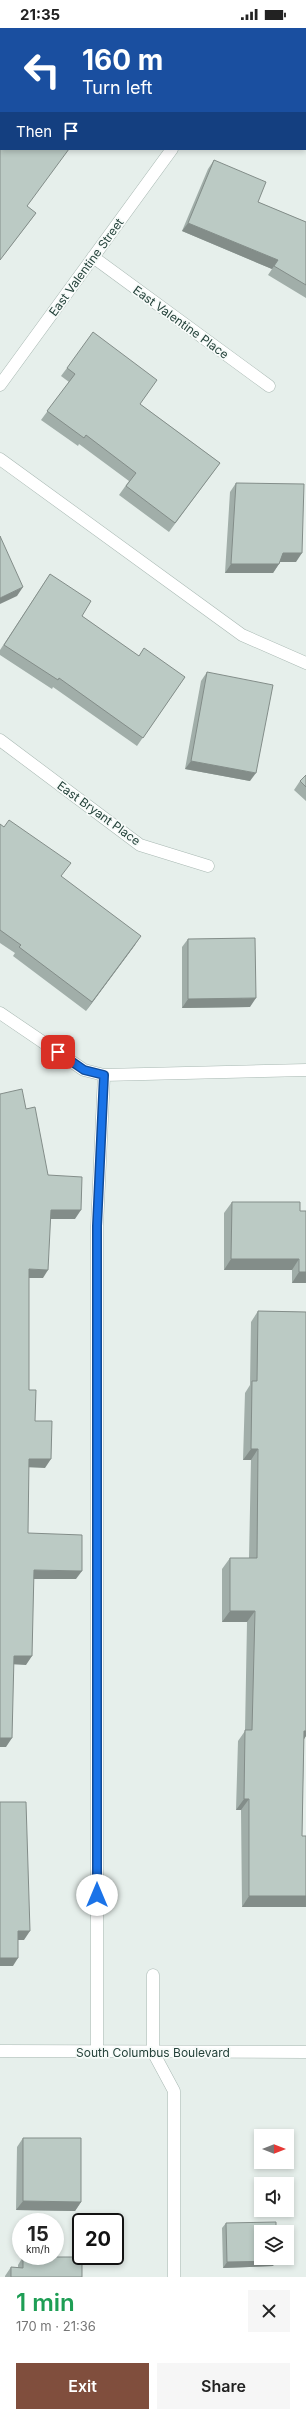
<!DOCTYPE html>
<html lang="en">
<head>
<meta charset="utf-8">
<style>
  :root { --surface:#fff; --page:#f6f6f6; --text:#222; --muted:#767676; --accent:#804e3d }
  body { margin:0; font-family:Inter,sans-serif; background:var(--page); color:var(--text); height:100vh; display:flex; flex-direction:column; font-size:15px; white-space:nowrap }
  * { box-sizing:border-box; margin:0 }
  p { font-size:13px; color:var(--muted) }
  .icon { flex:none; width:22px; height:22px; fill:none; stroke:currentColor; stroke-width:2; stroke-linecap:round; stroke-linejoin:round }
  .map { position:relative; height:2249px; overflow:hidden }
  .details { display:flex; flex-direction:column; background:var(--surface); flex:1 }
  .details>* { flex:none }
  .banner { position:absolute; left:0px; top:0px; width:306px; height:122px; box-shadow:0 2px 6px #0003; background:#1a4fa0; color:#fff; overflow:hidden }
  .needle { width:26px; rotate:90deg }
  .controls { position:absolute; left:254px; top:2101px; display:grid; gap:8px }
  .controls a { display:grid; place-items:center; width:40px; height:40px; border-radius:0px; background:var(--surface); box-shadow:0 2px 6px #0003; font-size:20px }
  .speed { position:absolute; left:12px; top:2185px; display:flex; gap:8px; font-size:20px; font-weight:700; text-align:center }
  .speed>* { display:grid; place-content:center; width:52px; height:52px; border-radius:50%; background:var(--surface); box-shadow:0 2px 6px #0003; line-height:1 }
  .speed small { font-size:10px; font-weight:400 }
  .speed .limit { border:2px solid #111; border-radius:6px; background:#fff; color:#111 }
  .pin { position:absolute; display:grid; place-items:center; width:34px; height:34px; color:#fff; margin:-17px; border-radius:8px; box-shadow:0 2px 6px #0006 }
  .me { position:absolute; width:44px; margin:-22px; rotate:0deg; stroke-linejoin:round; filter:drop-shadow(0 0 3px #0008) }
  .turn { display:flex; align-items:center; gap:14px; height:84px; padding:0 16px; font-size:18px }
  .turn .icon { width:52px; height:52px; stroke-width:2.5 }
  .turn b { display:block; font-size:28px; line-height:34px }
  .then { display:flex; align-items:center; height:38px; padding:0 16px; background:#0003; gap:8px; font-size:15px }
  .round { display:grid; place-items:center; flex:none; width:42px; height:42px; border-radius:0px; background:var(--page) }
  .overview { display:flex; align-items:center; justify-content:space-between; height:68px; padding:0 16px }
  h1 { font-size:24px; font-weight:600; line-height:30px; color:#1e9e55 }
  .primary-button { display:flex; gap:8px; margin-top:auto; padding:8px 16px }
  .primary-button a { flex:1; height:46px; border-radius:0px; background:var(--accent); color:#fff; font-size:16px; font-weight:600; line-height:46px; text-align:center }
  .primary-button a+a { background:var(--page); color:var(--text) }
  .status { display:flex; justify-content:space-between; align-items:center; height:28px; padding:0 20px; background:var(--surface); direction:ltr }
  .status svg { height:11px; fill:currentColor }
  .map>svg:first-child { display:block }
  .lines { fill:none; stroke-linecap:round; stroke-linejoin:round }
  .service-casing { stroke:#a8b8b2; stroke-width:13 }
  .minor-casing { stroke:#a8b8b2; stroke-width:13 }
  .tertiary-casing { stroke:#a8b8b2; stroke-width:13 }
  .service { stroke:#fff; stroke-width:12 }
  .minor { stroke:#fff; stroke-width:12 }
  .tertiary { stroke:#fff; stroke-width:12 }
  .wall { fill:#a1aea9 }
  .shaded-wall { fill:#838d89 }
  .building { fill:#bbcac4; stroke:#838d89 }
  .route-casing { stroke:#114b97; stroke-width:10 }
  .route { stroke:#1a73e8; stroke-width:7 }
  .labels { text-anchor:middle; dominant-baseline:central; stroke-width:3.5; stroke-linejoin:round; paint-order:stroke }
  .street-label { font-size:12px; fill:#24423a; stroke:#f7fbf9 }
</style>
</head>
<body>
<div class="status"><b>21:35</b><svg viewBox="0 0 49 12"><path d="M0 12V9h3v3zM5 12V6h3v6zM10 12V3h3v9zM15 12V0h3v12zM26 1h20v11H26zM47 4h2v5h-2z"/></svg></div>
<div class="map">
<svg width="306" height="2249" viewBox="0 0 306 2249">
  <rect width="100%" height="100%" fill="#e6efeb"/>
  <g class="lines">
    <defs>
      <path id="service" d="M305,104l1,1
        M0,431l242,176 64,28
        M0,985l84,57 20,5 202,-5
        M153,1947v77l21,39v186
        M97,2023v-825l7,-151"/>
      <path id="minor" d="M260,1v-1
        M93,229l176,129
        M0,357l172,-236
        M0,712l140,105 68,21"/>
      <path id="tertiary" d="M0,2023l306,1"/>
    </defs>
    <use href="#service" class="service-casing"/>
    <use href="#minor" class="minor-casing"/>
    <use href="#tertiary" class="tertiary-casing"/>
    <use href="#service" class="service"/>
    <use href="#minor" class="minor"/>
    <use href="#tertiary" class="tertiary"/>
  </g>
  <path class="wall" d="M306,61v13l-1,-1v-11z
    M214,132l44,42 48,20v76l-38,-23 4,-6 -90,-38 26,-62z
    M67,340l73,36 80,59 -51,69 -50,-37 10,-14 -50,-37 -1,2 -37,-26 28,-38 -8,-6z
    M236,455l60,79h-16l-7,11h-48l5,-81z
    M50,546l32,42 56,40 47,21 -48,69 -84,-59 -1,2 -52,-34v-5z
    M207,644l43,109 -65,-12 16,-88z
    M306,747v26l-12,-11 6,-9z
    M0,796l61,52 74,69 -49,66 -73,-55 2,-3 -15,-10z
    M188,911l62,68 -68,1v-61z
    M232,1174l68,9h6v72h-14v-13h-68v-57z
    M258,1283l48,1v424l-2,3 -2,97 4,71h-64l-1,-97h-5l2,-69 7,-10 2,-109h-25v-53l8,-11h19l2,-98h-8l2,-67 5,-8 1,-63z
    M23,2110l58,64 -6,9 -59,-1 1,-63z
    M226,2195l47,43 -50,2 -1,-40z
    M23,2229l59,20h-77v-1l6,-9 7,1v-3z"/>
  <path class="shaded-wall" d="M36,185l-7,8 -29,39z
    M188,195l90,37 -6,9 -90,-38z
    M283,525h19l-6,9h-19z
    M231,536h48l-6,9h-48z
    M23,559l-6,9 -17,8v-6z
    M191,733l65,12 -6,8 -65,-12z
    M141,908l-6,9 -49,66 6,-9z
    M256,970l-6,9 -68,1 6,-9z
    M51,1182h30l-6,9h-30z
    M231,1231h68l-7,11h-68z
    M29,1241l19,1 -5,8h-20z
    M299,1244h7v11h-14z
    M251,1421h7l-7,11h-8z
    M29,1431h22l-6,9 -22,-1z
    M34,1542l48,1 -6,8h-48z
    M230,1583h25l-8,11h-25z
    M14,1628h18l-6,9 -18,-1z
    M304,1703h2v5l-2,3z
    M0,1710h12l-6,9h-6z
    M244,1771h5l-8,11h-5z
    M249,1868h57v11h-64z
    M18,1903h12l-6,9h-12z
    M0,1930h18l-5,8h-13z
    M23,2173l58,1 -6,9 -59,-1z
    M277,2233l-4,5 -50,2 4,-6z"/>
  <path class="building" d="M63,0h43l1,1h-44z
    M1,102v19h68l-42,57 9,7 -36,47v-128z
    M214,132l52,22 -8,20 48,20v63l-32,-19 4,-6 -90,-37z
    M93,304l64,48 -17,24 80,59 -45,60 -49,-37 10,-13 -50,-38 -2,3 -37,-27 28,-37 -8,-6z
    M236,455l68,1 -2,69h-19l-4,11h-48z
    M0,508l23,51 -23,11z
    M50,546l41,27 -9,15 57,40 5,-8 41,29 -42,61 -84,-60 -1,2 -54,-35z
    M207,644l66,13 -17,88 -65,-12z
    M306,747v12l-6,-6z
    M9,792l62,43 -10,13 80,60 -49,66 -73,-55 2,-2 -21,-15v-106l4,3z
    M255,910l1,60 -68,1v-60z
    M22,1061l4,20 9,-2 13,68 34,2 -1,33h-30l-3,60 -19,-1v121h7l-1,31h17l-1,38h-22l-1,74 54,2v36l-48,-1 -2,86h-18l-2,82h-12v-644z
    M232,1174h68v9h6v61h-7v-13h-68z
    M258,1283l48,1v419h-2l-2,105h4v60h-57v-97h-5l1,-69h7l3,-119h-25v-53h27l1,-109h-7l1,-68h5z
    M0,1774h26l4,129h-12v27h-18z
    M23,2110h58v64l-58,-1z
    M276,2194v10h-15v26h16v3l-50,1 -1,-39z
    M23,2229h59v20h-71v-10l12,1z"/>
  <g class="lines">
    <defs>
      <path id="route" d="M58,1024l26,18 20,5 -7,151v669"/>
    </defs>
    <use href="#route" class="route-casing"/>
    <use href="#route" class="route"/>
  </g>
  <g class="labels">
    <g class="street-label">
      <text transform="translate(86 239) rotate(-54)">East Valentine Street</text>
      <text transform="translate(181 294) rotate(36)">East Valentine Place</text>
      <text transform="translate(99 785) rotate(36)">East Bryant Place</text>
      <text x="153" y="2024">South Columbus Boulevard</text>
    </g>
  </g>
</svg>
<div class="controls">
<a><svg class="needle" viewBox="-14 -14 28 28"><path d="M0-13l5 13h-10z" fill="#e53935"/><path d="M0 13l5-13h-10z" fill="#767676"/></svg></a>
<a><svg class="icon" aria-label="sound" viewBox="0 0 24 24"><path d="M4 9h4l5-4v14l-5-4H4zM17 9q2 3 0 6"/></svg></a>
<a><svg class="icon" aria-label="layers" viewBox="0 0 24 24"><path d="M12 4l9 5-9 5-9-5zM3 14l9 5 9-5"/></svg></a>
</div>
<div class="speed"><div>15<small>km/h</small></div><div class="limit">20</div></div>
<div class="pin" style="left:58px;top:1024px;background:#d93025"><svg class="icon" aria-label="arrive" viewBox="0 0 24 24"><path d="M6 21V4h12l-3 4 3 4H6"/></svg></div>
<svg class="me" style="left:97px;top:1867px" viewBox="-20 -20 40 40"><circle r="19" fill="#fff"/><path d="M0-13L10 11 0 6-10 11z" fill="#1a73e8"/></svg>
<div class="banner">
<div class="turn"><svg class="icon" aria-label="left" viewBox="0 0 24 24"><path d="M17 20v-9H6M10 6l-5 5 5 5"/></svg><div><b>160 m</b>Turn left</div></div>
<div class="then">Then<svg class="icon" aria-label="arrive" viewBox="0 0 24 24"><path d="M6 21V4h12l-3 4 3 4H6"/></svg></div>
</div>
</div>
<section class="details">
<div class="overview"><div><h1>1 min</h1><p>170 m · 21:36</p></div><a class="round"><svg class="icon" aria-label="close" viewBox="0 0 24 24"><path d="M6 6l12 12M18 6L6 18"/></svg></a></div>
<div class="primary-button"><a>Exit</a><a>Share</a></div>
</section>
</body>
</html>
